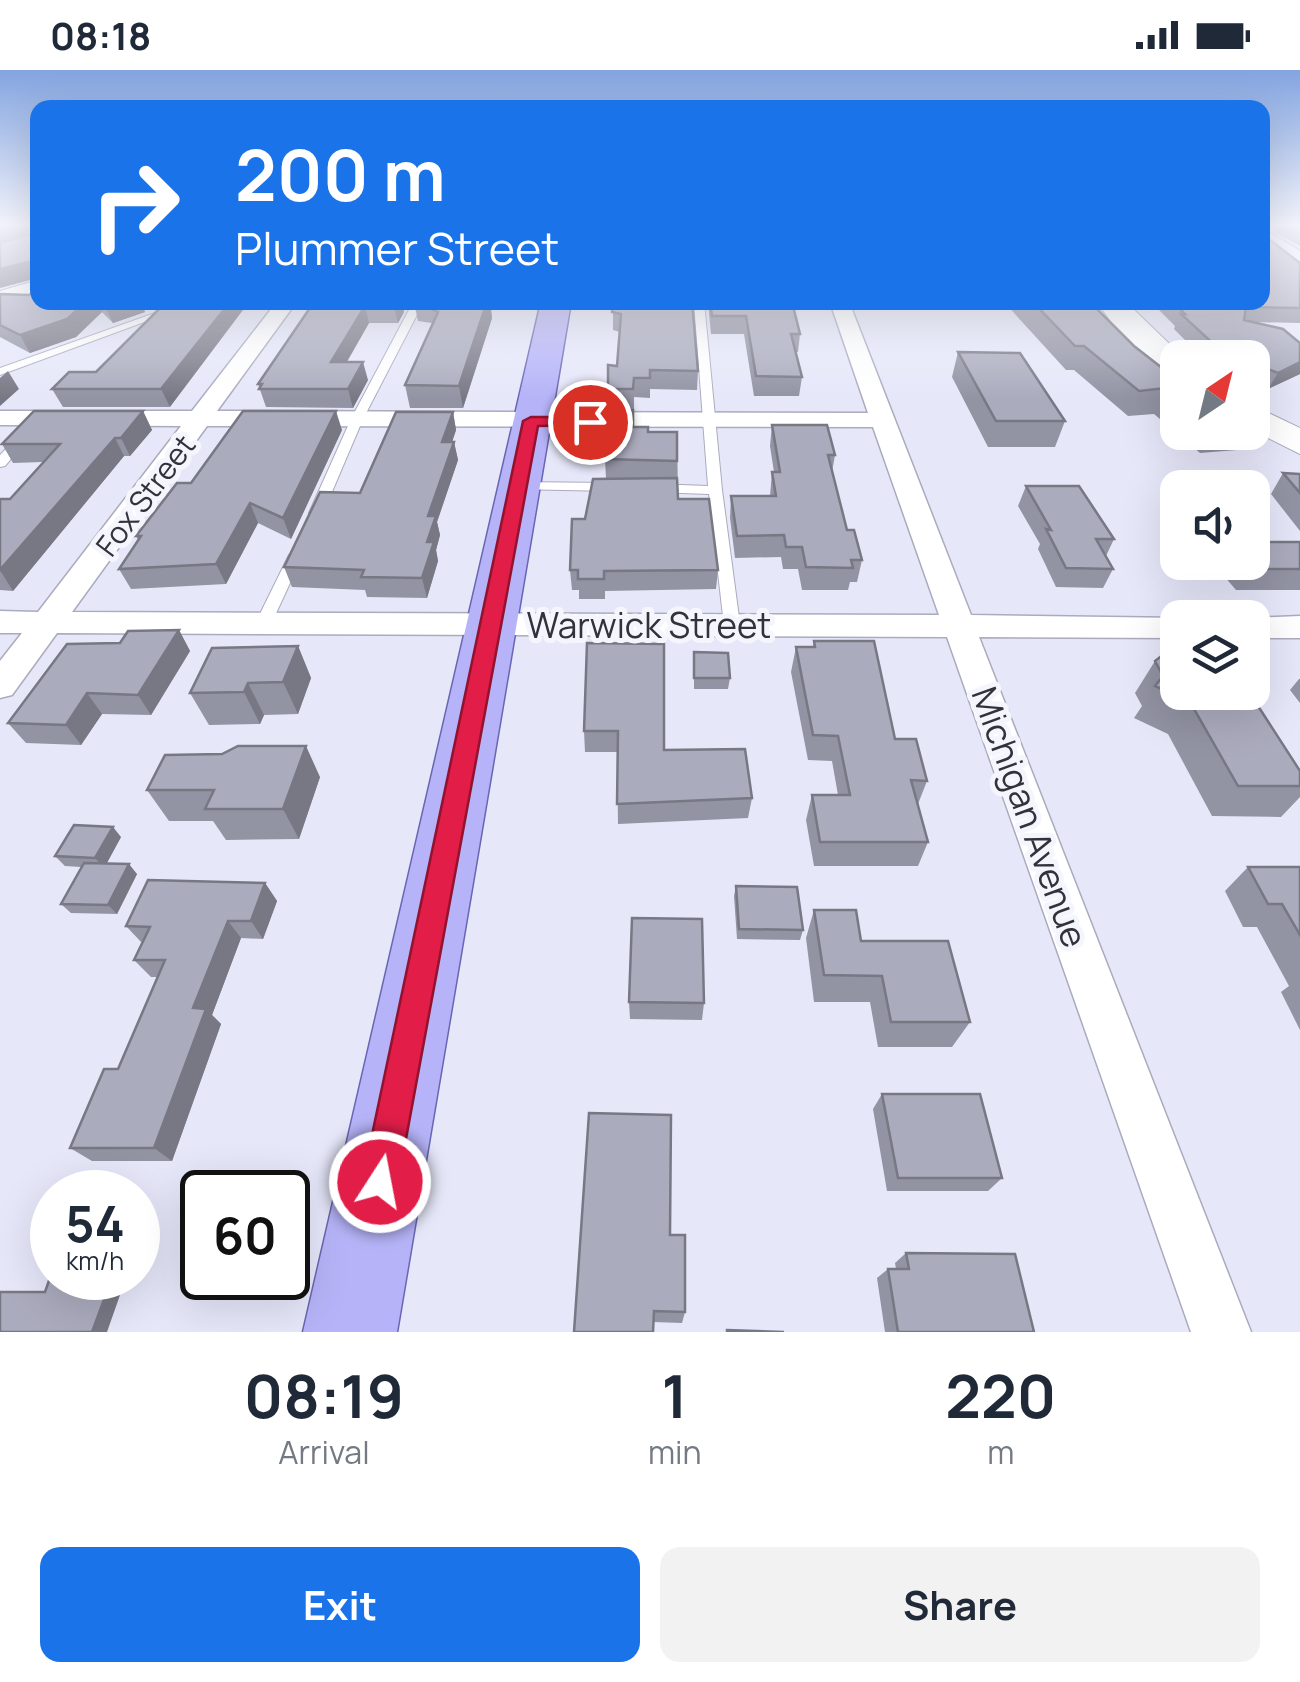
<!DOCTYPE html>
<html lang="en">
<head>
<meta charset="utf-8">
<style>
  :root { --surface:#fff; --page:#f2f2f3; --text:#1f2937; --muted:#747a83; --accent:#1a73e8 }
  body { margin:0; font-family:Manrope,sans-serif; background:var(--page); color:var(--text); height:100vh; display:flex; flex-direction:column; font-size:38px; white-space:nowrap }
  * { box-sizing:border-box; margin:0 }
  p { font-size:32px; color:var(--muted) }
  .icon { flex:none; width:55px; height:55px; fill:none; stroke:currentColor; stroke-width:2; stroke-linecap:round; stroke-linejoin:round }
  .map { position:relative; height:1262px; overflow:hidden }
  .side { display:flex; flex-direction:column; background:var(--surface); flex:1 }
  .side>* { flex:none }
  .top-card { position:absolute; left:30px; top:30px; width:1240px; height:210px; border-radius:20px; box-shadow:0 10px 40px #0002; background:#1a73e8; color:#fff; overflow:hidden }
  .needle { width:65px; rotate:35deg }
  .fabs { position:absolute; left:1160px; top:270px; display:grid; gap:20px }
  .fabs a { display:grid; place-items:center; width:110px; height:110px; border-radius:20px; background:var(--surface); box-shadow:0 10px 40px #0002; font-size:50px }
  .speed { position:absolute; left:30px; top:1100px; display:flex; gap:20px; font-size:50px; font-weight:700; text-align:center }
  .speed>* { display:grid; place-content:center; width:130px; height:130px; border-radius:50%; background:var(--surface); box-shadow:0 10px 40px #0002; line-height:1 }
  .speed small { font-size:25px; font-weight:400 }
  .speed .limit { border:5px solid #111; border-radius:15px; background:#fff; color:#111 }
  .pin { position:absolute; display:grid; place-items:center; width:85px; height:85px; color:#fff; margin:-42px; border:5px solid #fff; border-radius:50%; box-shadow:0 2px 10px #0007 }
  .me { position:absolute; width:110px; margin:-55px; rotate:11deg; stroke-linejoin:round; filter:drop-shadow(0 0 8px #0008) }
  .turn { display:flex; align-items:center; gap:35px; height:210px; padding:0 40px; font-size:45px }
  .turn .icon { width:130px; height:130px; stroke-width:2.5 }
  .turn b { display:block; font-size:70px; line-height:85px }
  .eta { display:flex; justify-content:space-evenly; align-items:center; height:170px; text-align:center }
  .eta b { font-size:60px; font-weight:700; line-height:70px }
  .button { display:flex; gap:20px; margin-top:auto; padding:20px 40px }
  .button a { flex:1; height:115px; border-radius:20px; background:var(--accent); color:#fff; font-size:40px; font-weight:700; line-height:115px; text-align:center }
  .button a+a { background:var(--page); color:var(--text) }
  .status { display:flex; justify-content:space-between; align-items:center; height:70px; padding:0 50px; background:var(--surface); direction:ltr }
  .status svg { height:28px; fill:currentColor }
  .map>svg:first-child { display:block }
  .lines { fill:none; stroke-linecap:round; stroke-linejoin:round }
  .lane-casing { stroke:#aaabbd; stroke-width:2 }
  .street-casing { stroke:#aaabbd; stroke-width:3 }
  .secondary-casing { stroke:#aaabbd; stroke-width:2 }
  .primary-casing { stroke:#6866b2; stroke-width:3 }
  .lane { fill:#fff; fill-rule:evenodd }
  .street { fill:#fff; fill-rule:evenodd }
  .secondary { fill:#fff; fill-rule:evenodd }
  .primary { fill:#b6b3f8; fill-rule:evenodd }
  .wall { fill:#9293a3 }
  .shaded-wall { fill:#777884 }
  .building { fill:#aaabbd; stroke:#777884; stroke-width:2.5 }
  .route { fill:#e11d48; stroke:#92132f; stroke-width:2.5 }
  .labels { text-anchor:middle; dominant-baseline:central; stroke-width:10; stroke-linejoin:round; paint-order:stroke }
  .far-street-label { font-size:30px; fill:#32333a; stroke:#f5f6fd }
  .street-label { font-size:35px; fill:#32333a; stroke:#f5f6fd }
</style>
</head>
<body>
<div class="status"><b>08:18</b><svg viewBox="0 0 49 12"><path d="M0 12V9h3v3zM5 12V6h3v6zM10 12V3h3v9zM15 12V0h3v12zM26 1h20v11H26zM47 4h2v5h-2z"/></svg></div>
<div class="map">
<svg width="1300" height="1262" viewBox="0 0 1300 1262">
  <rect width="100%" height="100%" fill="#e6e8fa"/>
  <g class="lines">
    <defs>
      <path id="lane" d="M398,232h15l8,5 -58,112 -40,94 -7,4 -5,-1 -2,-3 42,-94 59,-111z
        M694,232h10l18,188 18,135 -8,5 -8,-5 -15,-131 -56,-2 -7,-4 7,-4 55,2z
        M169,238l8,2 -177,65v-7z
        M18,366l10,3 -23,27 -5,1v-12z
        M518,412l94,1 7,4 -7,4 -99,-2v-6z
        M296,481l7,4 -31,67 -8,5 -6,-1 -2,-4 33,-67z"/>
      <path id="street" d="M1262,158l38,23v13l-38,-23z
        M78,232h142l-9,6h-124z
        M268,232h20l4,6 -75,103 651,2 -38,-111h19l122,313 212,3h-5v20l-199,-1 272,695h-60l-244,-695 -890,-4 -45,62 -12,3v-37l22,-28h-22v-22l38,1 143,-186 -181,-1v-14h192l80,-103zM207,356l666,1 66,188 -867,-3z
        M336,232h198l-9,6h-180z
        M1300,546v22h-48v-20h-5z"/>
      <path id="secondary" d="M38,210v17l-38,11v-17z
        M1097,232h29l58,56h-6v19c-33,-8 -63,-49 -81,-75z
        M1252,335l48,23v26l-48,-24z"/>
      <path id="primary" d="M541,232h30l-174,1030h-94z"/>
    </defs>
    <use href="#lane" class="lane-casing"/>
    <use href="#street" class="street-casing"/>
    <use href="#secondary" class="secondary-casing"/>
    <use href="#primary" class="primary-casing"/>
    <use href="#lane" class="lane"/>
    <use href="#street" class="street"/>
    <use href="#secondary" class="secondary"/>
    <use href="#primary" class="primary"/>
  </g>
  <path class="wall" d="M0,153h38v79h103l4,10 -32,11 -11,-11 -26,25 -46,16 -30,-16v-43l29,1 8,-6 -4,-10z
    M1262,153l7,8 -3,6 34,26v60l-46,-1 46,21v31l-32,15 -16,-6v-25h-49l-29,-29 1,-3 -24,-24h111z
    M1280,153h20v23l-25,-14z
    M166,232l4,105h-107l-11,-18 44,-17z
    M314,232h88l2,10 -6,11h-29l-22,39 21,18 -15,28 -87,-1 -8,-23z
    M414,232h76l2,16 -29,90h-53l-5,-23 28,-61 -1,-1 -14,-2z
    M613,232l85,69 -1,19 -47,-1v9l-16,-1v12l-26,-1v-19l9,-23 3,-34 -7,-2z
    M708,232h84l8,32 -2,18h-2l6,25 -3,19h-45l-10,-62h-33z
    M1004,232h86l44,44 41,32 3,-1v55h69l-10,18 -37,3 -46,-39 -26,2 -54,-46h-8z
    M958,282l107,69 -10,26h-67l-36,-70z
    M143,341l9,19 -22,26h-6l-111,135 -13,-1v-91h10l33,-37 -30,1 -11,-19z
    M453,342l3,18 -4,12h2l4,18 -21,62 3,13 -4,15 2,11 -11,37 -60,-1 -2,-7 -73,-3 -8,-20 76,-74z
    M772,355l63,30 -3,17 15,58 15,30 -5,22h-7l-2,8h-46l-4,-21h-15l-2,-12 -46,1 -5,-40 1,-22h39l2,-24h2l-4,-26z
    M633,357l15,5h29l1,67 40,71 -2,19 -111,2v8h-26v-9h-7l-2,-20 15,-51 21,-40 -1,-20z
    M342,360l-51,109 -33,-16 -32,61 -95,5 -12,-20 19,-29 -2,-4 55,-53z
    M1283,403l17,20v38l-29,-37z
    M1026,416l88,53 -8,17 7,13 -10,19 -47,-1 -18,-38 2,-5 -22,-38z
    M1300,472v48h-64l-24,-28h40z
    M179,560l11,21 -39,64 -49,-1 -21,31 -55,-2 -18,-20 112,-80z
    M814,571l81,98 32,42 -9,23 10,38 -10,24h-104l-8,-46 6,-25h26l-6,-34 -24,-1 -17,-88 5,-25h17z
    M587,573l77,107 88,48 -4,20 -130,6 -1,-72h-32l-1,-21z
    M298,576l13,32 -13,36 -34,1 -4,9 -51,1 -19,-32z
    M694,582l36,26 -2,11h-34z
    M1155,591l23,31h73l-1,2 50,77v26l-19,20 -69,-1 -44,-82 -34,-16 8,-12 -7,-13z
    M1299,609h1v24l-10,-13z
    M320,707l-21,62 -73,1 -13,-19h-44l-22,-31z
    M121,767l-14,26 30,11 -20,40 -46,-1 -10,-9 20,-37 -16,-1 -10,-10z
    M1248,797h52v163l-19,-38 8,-6 -32,-59h-14l-18,-36z
    M265,813l12,18 -14,38 -22,-1 -29,77 9,9 -49,137h-80l-22,-13 48,-79 40,-92h-7l-17,-17 8,-17 -16,-17z
    M736,816l67,44 -3,10 -63,-1 -3,-43z
    M814,840l47,31 109,81 -18,25h-74l-8,-45h-56l-8,-64z
    M629,932l75,1 -2,17 -72,-1z
    M882,1024l120,84 -14,13h-101l-14,-82z
    M670,1165l15,77 -3,11 -29,-1 -79,10z
    M906,1183l128,79h-149l-8,-54 11,-9h8l-1,-6z"/>
  <path class="shaded-wall" d="M27,153h3l7,14 -37,11v-18z
    M32,191l6,17 -38,10v-19z
    M86,232h11l5,10 -26,25 -46,16 -10,-18z
    M115,232h26l4,10 -32,11 -8,-17z
    M230,232h19l-79,105 -9,-18z
    M396,232h6l2,10 -6,11 -4,-17z
    M487,232h3l2,16 -29,90 -4,-22z
    M365,236l4,17 -33,57 -5,-18z
    M363,292l5,18 -15,28 -5,-19z
    M1300,292v12l-32,15 10,-16z
    M8,301l11,18 -19,17v-28z
    M143,341l9,19 -22,26 -9,-18z
    M336,341l6,19 -51,109 -8,-21z
    M453,342l3,18 -10,30 -4,-18z
    M115,368l9,18 -111,135 -13,-21z
    M454,372l4,18 -21,62 3,13 -4,15 2,11 -11,37 -5,-20 5,-36 1,-26z
    M250,433l8,20 -32,61 -10,-20z
    M179,560l11,21 -39,64 -13,-20z
    M298,576l13,32 -13,36 -15,-32z
    M248,613l16,32 -4,9 -16,-32z
    M87,623l15,21 -21,31 -15,-20z
    M306,676l14,31 -21,62 -16,-30z
    M113,757l8,10 -17,31 -9,-10z
    M129,794l8,10 -20,40 -9,-9z
    M265,813l12,18 -14,38 -12,-18z
    M228,851l13,17 -29,77 9,9 -49,137 -18,-13 39,-140z
    M139,1136l11,6 -12,34v-37z
    M112,1208h14l-19,54h-15z"/>
  <path class="building" d="M0,153h27l-27,7z
    M30,153h8v61l-5,-2 -1,-21 -32,8v-26l31,-9 3,-8z
    M1262,153h6l1,8h-7z
    M1262,164l38,29v45l-54,-1 -2,13 39,9 17,14v19l-22,11 -26,-10v-5h-14l-18,-8 -39,-36h4l-12,-12h89z
    M38,219v13h48l-19,17 -47,16 -20,-10v-31l29,1z
    M166,232h64l-69,87h-109l17,-17h27z
    M314,232h82l-2,4h-29l-34,56h32l-15,27h-89l3,-5h-4z
    M432,232h55l-28,84 -54,-1 33,-73 -8,-4z
    M613,232h79l6,69 -48,-1v8h-16l-1,11h-25v-24l9,1 4,-52 -9,-2z
    M710,232h82l8,32h-9l11,43 -46,-1 -10,-60h-34z
    M1033,232h57l44,44 41,32 3,-1v21l-12,-10 -27,3 -55,-45h-9z
    M958,282l62,1 45,68h-69z
    M607,340h26v17h15v5h29v29l-72,-2z
    M34,341h109l-22,27h-6l-115,132v-71h10l50,-55h-58z
    M243,341h93l-53,107 -33,-15 -34,61 -97,5 22,-33h-5l41,-53h14z
    M396,342h57l-11,30h12l-26,74h8l-9,26h7l-12,36 -61,-1 3,-7 -80,-3 36,-75 40,1z
    M772,355h55l8,30h-7l19,75h7l8,30h-11l2,8 -47,-1 -4,-20h-16l-2,-12 -47,1 -6,-40h45l-4,-24h8z
    M1283,403l17,1v19z
    M677,408l1,21h31l9,71 -114,1v8h-26v-9h-8l2,-51h13l8,-40z
    M1026,416h53l35,53h-18l17,30 -47,-1 -20,-39 5,1z
    M1252,472h48v27h-50l-6,-7h8z
    M179,560l-41,65 -51,-2 -21,32 -58,-2 59,-79 53,-1 8,-12z
    M814,571h60l21,98h21l11,42 -16,-1 17,62h-108l-8,-47h38l-12,-59 -25,-1 -17,-88h19z
    M587,573l77,1v106l81,-1 7,49 -135,6 1,-73h-34z
    M298,576l-15,36 -35,1 -4,9 -54,1 22,-45z
    M1173,577l5,2v43h71l51,79v15h-62l-48,-84 -35,-16 8,-10 -8,-15z
    M694,582l34,1 2,25h-36z
    M238,676h68l-23,63h-78l9,-19h-67l18,-35 57,-1z
    M74,755l39,2 -18,31 -40,-2z
    M84,793l45,1 -21,41 -47,-1z
    M1248,797h52v68l-18,-31h-14z
    M148,810l117,3 -14,38h-23l-35,87 13,1 -52,139h-84l34,-79h14l47,-109h-31l16,-33 -24,-1z
    M736,816l61,1 6,43 -64,-1z
    M814,840h42l5,31h87l22,81h-79l-9,-46 -58,-1z
    M632,848l70,1 2,84 -75,-1z
    M882,1024h98l22,84h-104z
    M589,1043l82,2 -1,120h15v77l-31,-1 -1,21h-79z
    M906,1183l109,1 19,78h-136l-10,-63h21z
    M52,1202v6h60l-20,54h-92v-40h45z
    M727,1260l57,2h-57z"/>
  <linearGradient id="sky" x2="0" y2="1"><stop stop-color="#83a4e0"/><stop offset="0.47" stop-color="#f4f5fd"/><stop offset="1" stop-color="#f4f5fd" stop-opacity="0"/></linearGradient>
  <rect width="1300" height="329" fill="url(#sky)"/>
  <path class="route" d="M590,347l6,1v7l-58,1 -140,756 -6,13 -12,5 -12,-5 -6,-13 161,-761 8,-4z"/>
  <g class="labels">
    <g class="far-street-label">
      <text transform="translate(145 425) rotate(-53)">Fox Street</text>
    </g>
    <g class="street-label">
      <text x="649" y="555">Warwick Street</text>
      <text transform="translate(1030 747) rotate(70)">Michigan Avenue</text>
    </g>
  </g>
</svg>
<div class="fabs">
<a><svg class="needle" viewBox="-14 -14 28 28"><path d="M0-13l5 13h-10z" fill="#e53935"/><path d="M0 13l5-13h-10z" fill="#747a83"/></svg></a>
<a><svg class="icon" aria-label="sound" viewBox="0 0 24 24"><path d="M4 9h4l5-4v14l-5-4H4zM17 9q2 3 0 6"/></svg></a>
<a><svg class="icon" aria-label="layers" viewBox="0 0 24 24"><path d="M12 4l9 5-9 5-9-5zM3 14l9 5 9-5"/></svg></a>
</div>
<div class="speed"><div>54<small>km/h</small></div><div class="limit">60</div></div>
<div class="pin" style="left:590px;top:352px;background:#d93025"><svg class="icon" aria-label="arrive" viewBox="0 0 24 24"><path d="M6 21V4h12l-3 4 3 4H6"/></svg></div>
<svg class="me" style="left:380px;top:1112px" viewBox="-20 -20 40 40"><circle r="17" fill="#e11d48" stroke="#fff" stroke-width="3"/><path d="M0-11L8 9 0 5-8 9z" fill="#fff"/></svg>
<div class="top-card">
<div class="turn"><svg class="icon" aria-label="right" viewBox="0 0 24 24"><path d="M7 20v-9h11M14 6l5 5-5 5"/></svg><div><b>200 m</b>Plummer Street</div></div>
</div>
</div>
<section class="side">
<div class="eta">
<div><b>08:19</b><p>Arrival</p></div>
<div><b>1</b><p>min</p></div>
<div><b>220</b><p>m</p></div>
</div>
<div class="button"><a>Exit</a><a>Share</a></div>
</section>
</body>
</html>
